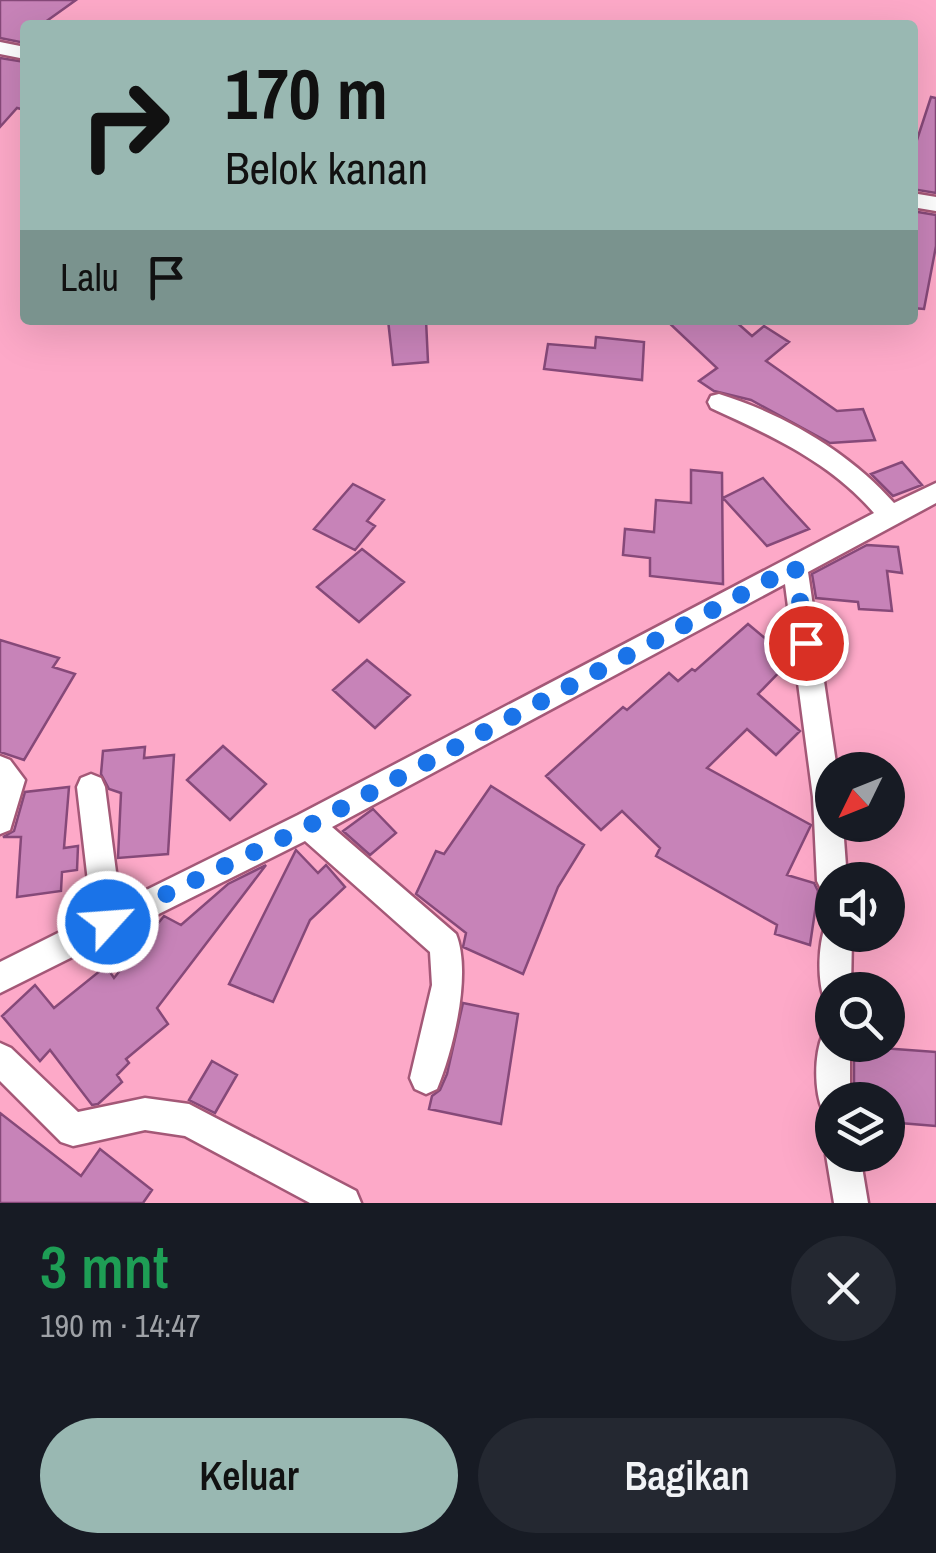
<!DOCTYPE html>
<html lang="id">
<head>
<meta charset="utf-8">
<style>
  :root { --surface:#171b24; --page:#242831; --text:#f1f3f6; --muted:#9ea1a6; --accent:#99b8b2 }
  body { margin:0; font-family:"Archivo Narrow",sans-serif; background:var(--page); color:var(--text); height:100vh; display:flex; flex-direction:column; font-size:38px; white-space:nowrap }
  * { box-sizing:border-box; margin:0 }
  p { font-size:32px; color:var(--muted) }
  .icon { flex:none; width:55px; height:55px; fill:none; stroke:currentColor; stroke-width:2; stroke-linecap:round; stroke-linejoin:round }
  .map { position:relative; height:1203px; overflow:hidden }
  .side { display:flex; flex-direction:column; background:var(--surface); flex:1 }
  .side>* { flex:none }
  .banner { position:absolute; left:20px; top:20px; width:898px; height:305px; border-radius:10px; box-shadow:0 10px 40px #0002; background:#99b8b2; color:#111; overflow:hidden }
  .needle { width:65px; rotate:227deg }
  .fabs { position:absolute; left:815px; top:752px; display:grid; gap:20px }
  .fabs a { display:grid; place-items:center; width:90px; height:90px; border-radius:50%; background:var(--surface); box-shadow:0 10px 40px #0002; font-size:50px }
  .pin { position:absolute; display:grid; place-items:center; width:85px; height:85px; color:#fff; margin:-42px; border:5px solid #fff; border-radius:50%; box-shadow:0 2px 10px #0007 }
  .me { position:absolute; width:110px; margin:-55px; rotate:64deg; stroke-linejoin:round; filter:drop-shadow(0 0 8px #0008) }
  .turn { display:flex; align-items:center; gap:35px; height:210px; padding:0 40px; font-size:45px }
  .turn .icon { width:130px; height:130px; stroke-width:2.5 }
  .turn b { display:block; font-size:70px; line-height:85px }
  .then { display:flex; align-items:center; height:95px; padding:0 40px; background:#0003; gap:20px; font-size:38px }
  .round { display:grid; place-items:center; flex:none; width:105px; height:105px; border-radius:52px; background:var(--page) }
  .headline { display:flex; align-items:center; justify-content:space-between; height:170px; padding:0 40px }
  h1 { font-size:60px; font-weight:600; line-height:75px; color:#1e9e55 }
  .action { display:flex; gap:20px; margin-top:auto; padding:20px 40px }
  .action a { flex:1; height:115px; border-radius:60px; background:var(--accent); color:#111; font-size:40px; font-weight:600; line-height:115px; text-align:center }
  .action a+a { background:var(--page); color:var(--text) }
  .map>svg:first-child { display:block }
  .building { fill:#c783b8; stroke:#864979; stroke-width:2.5 }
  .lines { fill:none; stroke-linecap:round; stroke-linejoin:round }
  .minor-casing { stroke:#a45877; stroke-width:5 }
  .tertiary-casing { stroke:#a45877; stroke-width:5 }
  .minor { fill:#fff; fill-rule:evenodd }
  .tertiary { fill:#fff; fill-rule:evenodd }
  .route { stroke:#1a73e8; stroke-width:18; stroke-dasharray:0 32.4 }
</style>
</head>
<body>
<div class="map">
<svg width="936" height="1203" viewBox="0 0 936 1203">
  <rect width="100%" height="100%" fill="#fda9c8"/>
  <path class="building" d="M0,0h76l-35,25h-16v18l-25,-5z
    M0,58l25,4v48l-8,-2 -17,19z
    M931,97l5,1v95l-24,-4v-34z
    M912,211l24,4v31l-12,63 -12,-1z
    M388,320h38l2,42 -35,3z
    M666,320h68l18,16 12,-10 25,16 -23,19 71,50 26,-2 12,31 -45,3 -79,-43 -37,-9 -15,-10 18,-13z
    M596,337l48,5 -2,38 -98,-11 4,-25 47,4z
    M902,462l20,23 -29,11 -22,-22z
    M691,470l31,3 1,111 -73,-8v-18l-27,-3 2,-26 29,3 2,-32 35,3z
    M763,478l22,25 24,26 -42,17 -44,-48z
    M353,484l31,16 -17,21 8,5 -20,24 -41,-21z
    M867,545l31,2 4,26 -15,-2 5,40 -33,-2 -1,-7 -42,-4 -4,-24z
    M362,549l42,33 -45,40 -42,-35z
    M748,624l43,36 -33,34 42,37 -24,24 -29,-26 -40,39 104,57 -24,50 27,8 4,8 -8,54 -35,-11 2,-9 -121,-69 4,-8 -38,-37 -21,19 -55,-54 77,-69 4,3 42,-37 9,8 14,-12 3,2z
    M0,640l59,18 -6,9 22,7 -51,86 -24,-8z
    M367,660l43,35 -35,33 -42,-38z
    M223,746l43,38 -36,36 -43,-40z
    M145,747l-1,11 30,-3 -6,99 -50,4 3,-65 -12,-4 -8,-15 2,-23z
    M491,786l93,59 -26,42 -35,87 -60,-27 3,-14 -50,-39 20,-43 8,3z
    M69,787l-5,61 14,-2 -1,24 -15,2 -1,19 -44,6 4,-60h-18l11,-6 11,-39z
    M373,809l23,24 -26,22 -27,-24z
    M296,850l22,23 8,-8 19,22 -35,33 -37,82 -44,-18z
    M266,865l-109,143 11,16 -42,35 3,4 -12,12 5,7 -24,22 -6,1 -42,-55 -10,11 -38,-45 33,-31 19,23 52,-42 8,12 50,-62 17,9 47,-41z
    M463,1003l55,11 -17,110 -72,-15 3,-13 8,-6 7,-16z
    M854,1046l82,6v74l-48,-4v-22h-18l-2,-13 -14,-1z
    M212,1061l25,14 -22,38 -26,-13z
    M0,1113l81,63 19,-27 52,41 -9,13h-143z"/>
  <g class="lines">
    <defs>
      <path id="minor" d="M719,394c65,20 130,58 175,109l42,-20v20l-128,69 29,198h-5v55h11l4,55h-15v15l-10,-4 -5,-10 -4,-84 -28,-213 -453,243 124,107c16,39 -3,117 -19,155l-11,5 -11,-5 -5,-11 22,-93 -2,-33 -125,-111 -305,152v-31l92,-46 -15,-129 4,-9 10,-4 10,4 4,9 15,116 178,-88 576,-302c-44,-51 -102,-77 -163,-105l-3,-6 3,-6z
        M0,756l10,4 15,20 -15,50 -10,4z
        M832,922v13h20l-1,55h-19v14l-7,-3c-8,-20 -7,-56 1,-77z
        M832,1030v15h18v55h-18v16l-9,-5c-9,-20 -9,-56 0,-77z
        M0,1043l11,5 67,64 67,-14 44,6 167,87 5,12h-51l-125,-67 -40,-6 -72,16 -12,-4 -61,-61z
        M831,1143l1,12h28l8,48h-34l-8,-48z"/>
      <path id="tertiary" d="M0,42l25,5v12l-25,-5z
        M912,193l24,4v14l-24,-4z"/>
    </defs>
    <use href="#minor" class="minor-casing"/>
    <use href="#tertiary" class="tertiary-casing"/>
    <use href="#minor" class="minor"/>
    <use href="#tertiary" class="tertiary"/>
  </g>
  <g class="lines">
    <path class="route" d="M108,922l200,-96 487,-260 11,77"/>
  </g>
</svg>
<div class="fabs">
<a><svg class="needle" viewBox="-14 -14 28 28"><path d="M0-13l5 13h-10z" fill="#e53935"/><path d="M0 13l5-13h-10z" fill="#9ea1a6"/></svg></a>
<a><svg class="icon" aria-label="sound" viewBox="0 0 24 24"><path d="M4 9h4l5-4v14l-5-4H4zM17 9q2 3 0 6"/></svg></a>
<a><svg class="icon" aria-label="search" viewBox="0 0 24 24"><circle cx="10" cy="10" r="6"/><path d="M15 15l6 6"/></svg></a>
<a><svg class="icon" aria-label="layers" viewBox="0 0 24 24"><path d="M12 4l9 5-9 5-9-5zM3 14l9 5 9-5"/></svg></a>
</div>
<div class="pin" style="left:806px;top:643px;background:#d93025"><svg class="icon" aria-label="arrive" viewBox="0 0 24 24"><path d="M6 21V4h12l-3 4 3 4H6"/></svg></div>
<svg class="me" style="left:108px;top:922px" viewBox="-20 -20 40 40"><circle r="17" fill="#1a73e8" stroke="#fff" stroke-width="3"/><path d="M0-11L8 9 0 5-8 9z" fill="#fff"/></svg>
<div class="banner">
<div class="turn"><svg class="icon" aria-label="right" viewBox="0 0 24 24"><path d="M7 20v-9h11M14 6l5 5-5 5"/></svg><div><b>170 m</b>Belok kanan</div></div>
<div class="then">Lalu<svg class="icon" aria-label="arrive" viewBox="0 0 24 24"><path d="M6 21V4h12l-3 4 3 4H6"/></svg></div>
</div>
</div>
<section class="side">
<div class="headline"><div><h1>3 mnt</h1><p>190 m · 14:47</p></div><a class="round"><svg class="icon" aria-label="close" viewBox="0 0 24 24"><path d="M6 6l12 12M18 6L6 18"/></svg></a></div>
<div class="action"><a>Keluar</a><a>Bagikan</a></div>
</section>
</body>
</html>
